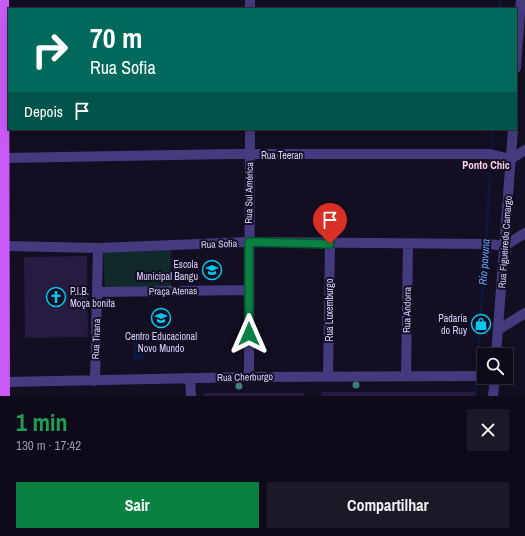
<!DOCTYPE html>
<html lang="pt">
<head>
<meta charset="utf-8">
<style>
  :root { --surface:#0e0a19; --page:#1c1826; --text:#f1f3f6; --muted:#9b9aa2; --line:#2e2b38; --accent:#0b8043 }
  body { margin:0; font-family:"Archivo Narrow",sans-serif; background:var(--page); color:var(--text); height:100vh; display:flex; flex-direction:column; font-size:15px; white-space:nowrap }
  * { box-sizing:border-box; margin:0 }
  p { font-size:13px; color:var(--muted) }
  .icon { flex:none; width:22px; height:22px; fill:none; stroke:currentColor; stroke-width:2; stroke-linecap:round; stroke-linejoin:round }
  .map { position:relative; height:396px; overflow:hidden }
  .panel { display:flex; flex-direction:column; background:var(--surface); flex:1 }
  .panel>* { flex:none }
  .banner { position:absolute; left:8px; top:8px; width:509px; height:122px; border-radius:0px; box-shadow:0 4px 16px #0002,0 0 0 1px var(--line); background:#00695c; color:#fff; overflow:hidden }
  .buttons { position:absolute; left:477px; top:348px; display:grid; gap:8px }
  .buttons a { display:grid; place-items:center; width:36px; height:36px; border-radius:0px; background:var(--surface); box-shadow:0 4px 16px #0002,0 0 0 1px var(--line); font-size:20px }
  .pin { position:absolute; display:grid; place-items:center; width:34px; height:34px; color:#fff; margin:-41px -17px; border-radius:50% 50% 50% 0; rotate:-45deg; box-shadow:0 0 4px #0007 }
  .pin .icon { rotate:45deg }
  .me { position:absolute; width:44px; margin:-22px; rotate:0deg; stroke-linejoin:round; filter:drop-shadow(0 0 3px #0008) }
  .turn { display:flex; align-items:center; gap:14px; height:84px; padding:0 16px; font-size:18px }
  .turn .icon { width:52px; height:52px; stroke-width:2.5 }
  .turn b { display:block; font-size:28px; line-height:34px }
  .then { display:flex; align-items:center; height:38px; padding:0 16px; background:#0003; gap:8px; font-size:15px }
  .round { display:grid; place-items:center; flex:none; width:42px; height:42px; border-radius:0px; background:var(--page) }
  .head { display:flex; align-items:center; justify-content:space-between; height:68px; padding:0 16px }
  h1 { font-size:24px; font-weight:700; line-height:30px; color:#1e9e55 }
  .cta { display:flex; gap:8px; margin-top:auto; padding:8px 16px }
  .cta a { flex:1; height:46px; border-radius:0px; background:var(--accent); color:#fff; font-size:16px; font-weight:700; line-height:46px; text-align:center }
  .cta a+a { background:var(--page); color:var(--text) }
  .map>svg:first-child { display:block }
  .green { fill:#11292b }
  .water { fill:#0b193d }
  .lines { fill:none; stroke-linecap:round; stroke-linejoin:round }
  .stream { stroke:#0b193d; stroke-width:2.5 }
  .building { fill:#261b41 }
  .minor { stroke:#433b7e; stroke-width:10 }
  .major { stroke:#ca5bf9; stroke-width:10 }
  .tree { fill:#3d7e7b }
  .route-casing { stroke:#07532c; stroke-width:10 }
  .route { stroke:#0b8043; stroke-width:7 }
  .labels { text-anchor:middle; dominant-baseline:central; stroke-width:4; stroke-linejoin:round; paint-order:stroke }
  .street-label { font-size:10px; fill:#d9d0fd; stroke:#130e21 }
  .poi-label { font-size:10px; fill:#d9d0fd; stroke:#130e21; text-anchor:end }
  .neighbourhood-label { font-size:11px; font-weight:bold; fill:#fdd2ea; stroke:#130e21 }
  .water-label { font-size:11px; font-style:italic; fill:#62a7f9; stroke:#130e21 }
</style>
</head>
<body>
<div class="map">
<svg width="525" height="396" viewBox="0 0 525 396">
  <rect width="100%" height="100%" fill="#130e21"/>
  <path class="green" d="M171,245v46l-66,1 -2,-44z"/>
  <path class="water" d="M133,341h11v19l-11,1z"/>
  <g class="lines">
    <path class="stream" d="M500,9l1,-9
      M492,152l1,-23
      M486,242l5,-85
      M477,374l8,-127
      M475,396l1,-17"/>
  </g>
  <path class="building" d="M87,256l1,81 -63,1 -1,-81z
    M321,392h154v4h-154z
    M204,393h100v3h-100z"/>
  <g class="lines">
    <path class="minor" d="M250,9v-9
      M516,68l5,-68
      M5,158l226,-4h258l22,5 14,-9
      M5,246l93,2 151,-6 241,2 14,2 21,-13
      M98,292l151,-2
      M498,330l27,-17
      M496,355l17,-226
      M328,376l2,-132
      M406,376l2,-132
      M249,377l1,-248
      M190,378l1,18
      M95,381l3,-133
      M6,382l243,-5 235,-1
      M493,396l2,-19"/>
    <path class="major" d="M4,0l1,396"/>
  </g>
  <g class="tree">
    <circle cx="356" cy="385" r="3.5"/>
    <circle cx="239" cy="386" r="3.5"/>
  </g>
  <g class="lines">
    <defs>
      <path id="route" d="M249,334v-92l81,2"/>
    </defs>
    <use href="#route" class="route-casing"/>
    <use href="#route" class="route"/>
  </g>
  <defs>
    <symbol id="school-ring" viewBox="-11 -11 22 22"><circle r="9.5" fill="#130e21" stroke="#09c6f0" stroke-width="1.5"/><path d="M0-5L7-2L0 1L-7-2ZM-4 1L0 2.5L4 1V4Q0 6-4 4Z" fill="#09c6f0"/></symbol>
    <symbol id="church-ring" viewBox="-11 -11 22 22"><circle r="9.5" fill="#130e21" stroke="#09c6f0" stroke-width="1.5"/><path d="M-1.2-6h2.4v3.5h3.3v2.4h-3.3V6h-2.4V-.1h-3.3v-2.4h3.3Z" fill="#09c6f0"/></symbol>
    <symbol id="shop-ring" viewBox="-11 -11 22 22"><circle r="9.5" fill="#130e21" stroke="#09c6f0" stroke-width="1.5"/><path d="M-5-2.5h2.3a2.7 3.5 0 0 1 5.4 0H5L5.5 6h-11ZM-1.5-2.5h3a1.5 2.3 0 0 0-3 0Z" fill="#09c6f0"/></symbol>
  </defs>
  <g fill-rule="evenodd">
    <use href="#school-ring" x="201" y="259" width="22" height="22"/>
    <use href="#church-ring" x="45" y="286" width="22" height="22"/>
    <use href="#school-ring" x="150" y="307" width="22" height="22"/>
    <use href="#shop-ring" x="470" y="313" width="22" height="22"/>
  </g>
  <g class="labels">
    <g class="street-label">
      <text x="282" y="155">Rua Teeran</text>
      <text transform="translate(249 193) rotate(-89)">Rua Sul América</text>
      <text transform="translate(505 242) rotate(-86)">Rua Figueiredo Camargo</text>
      <text transform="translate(219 244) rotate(-2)">Rua Sofia</text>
      <text transform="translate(173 291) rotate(-1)">Praça Atenas</text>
      <text transform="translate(329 310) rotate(-90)">Rua Luxemburgo</text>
      <text transform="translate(407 310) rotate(-89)">Rua Andorra</text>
      <text transform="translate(96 339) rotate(-88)">Rua Tirana</text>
      <text transform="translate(245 377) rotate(-1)">Rua Cherburgo</text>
    </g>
    <g class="poi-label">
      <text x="198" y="264">Escola<tspan x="198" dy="12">Municipal Bangu</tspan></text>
      <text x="70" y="291" text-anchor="start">P.I.B.<tspan x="70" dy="12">Moça bonita</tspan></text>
      <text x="467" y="318">Padaria<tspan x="467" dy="12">do Ruy</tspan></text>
      <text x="161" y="336" text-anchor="middle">Centro Educacional<tspan x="161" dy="12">Novo Mundo</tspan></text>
    </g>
    <g class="neighbourhood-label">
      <text x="486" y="165">Ponto Chic</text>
    </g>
    <g class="water-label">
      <text transform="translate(484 262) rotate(-86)">Rio pavuna</text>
    </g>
  </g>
</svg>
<div class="buttons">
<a><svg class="icon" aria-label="search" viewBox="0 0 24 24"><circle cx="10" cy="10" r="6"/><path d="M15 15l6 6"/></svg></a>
</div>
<div class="pin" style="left:330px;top:244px;background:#d93025"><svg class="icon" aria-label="arrive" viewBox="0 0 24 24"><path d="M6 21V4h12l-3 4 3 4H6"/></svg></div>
<svg class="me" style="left:249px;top:334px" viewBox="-20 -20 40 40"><path d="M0-17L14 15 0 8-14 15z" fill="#0b8043" stroke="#fff" stroke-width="4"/></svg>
<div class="banner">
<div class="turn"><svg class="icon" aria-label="right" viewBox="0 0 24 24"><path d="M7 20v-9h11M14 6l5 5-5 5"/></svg><div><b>70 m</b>Rua Sofia</div></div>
<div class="then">Depois<svg class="icon" aria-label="arrive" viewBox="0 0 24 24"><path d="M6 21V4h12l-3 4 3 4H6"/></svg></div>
</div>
</div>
<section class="panel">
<div class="head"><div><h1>1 min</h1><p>130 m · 17:42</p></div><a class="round"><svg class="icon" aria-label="close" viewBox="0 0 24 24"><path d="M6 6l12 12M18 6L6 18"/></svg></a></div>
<div class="cta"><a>Sair</a><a>Compartilhar</a></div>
</section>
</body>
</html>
